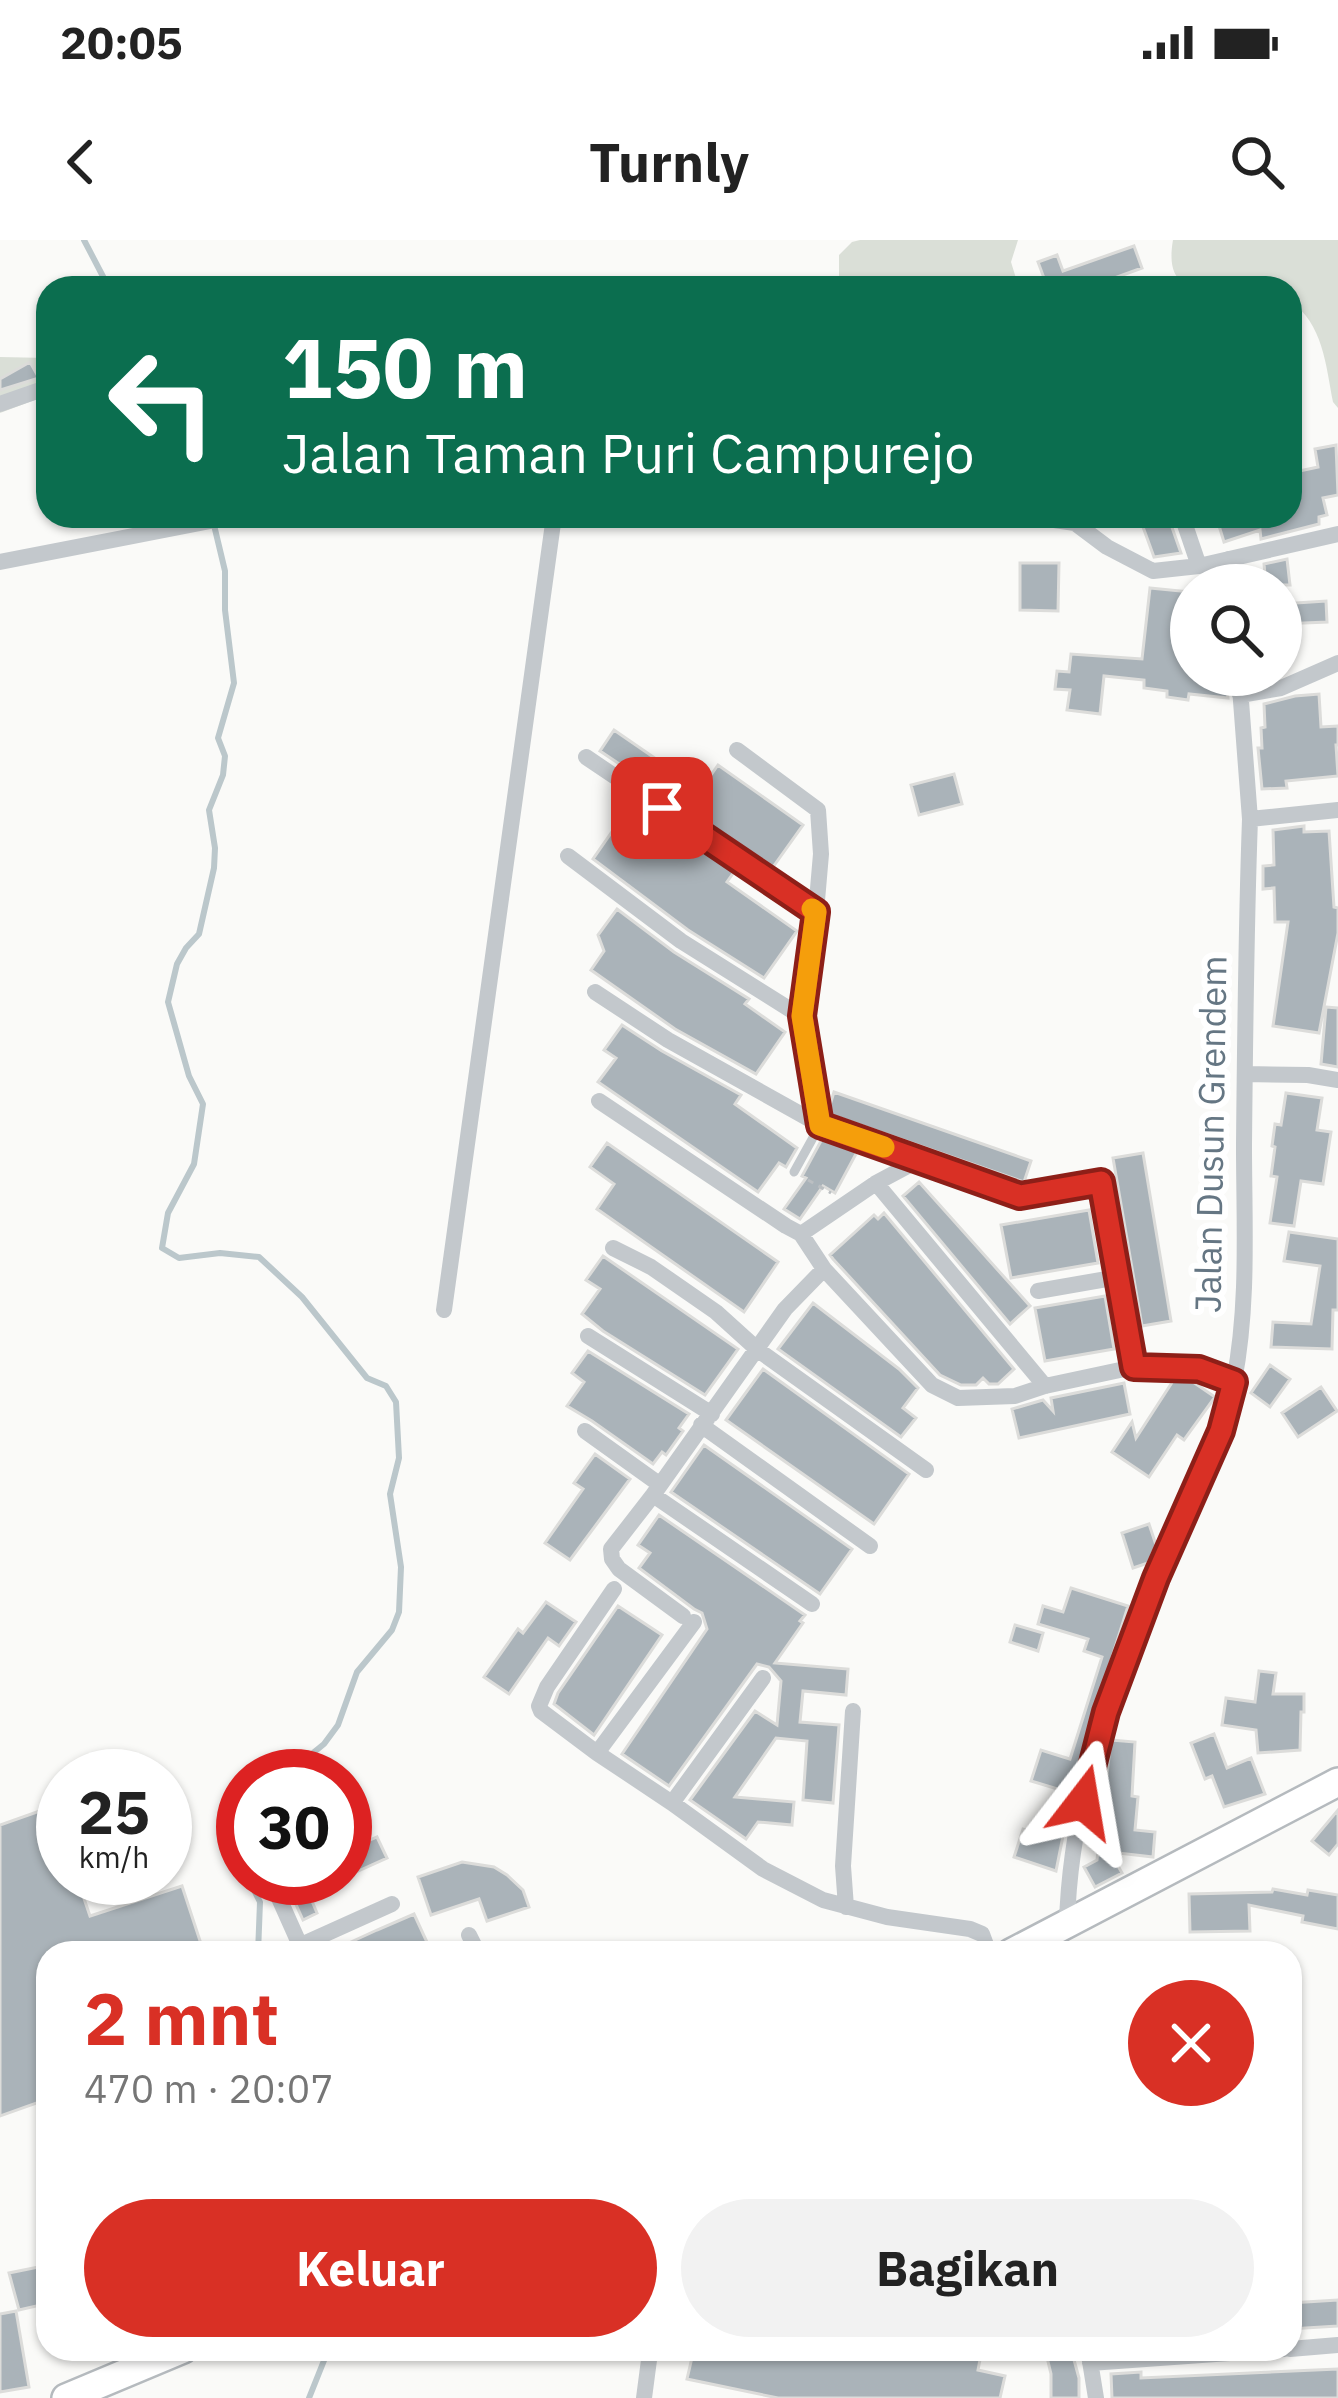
<!DOCTYPE html>
<html lang="id">
<head>
<meta charset="utf-8">
<style>
  :root { --surface:#fff; --page:#f2f2f2; --text:#222; --muted:#767676; --accent:#d93025 }
  body { margin:0; font-family:"IBM Plex Sans",sans-serif; background:var(--page); color:var(--text); height:100vh; display:flex; flex-direction:column; font-size:45px; white-space:nowrap }
  * { box-sizing:border-box; margin:0 }
  p { font-size:39px; color:var(--muted) }
  .icon { flex:none; width:66px; height:66px; fill:none; stroke:currentColor; stroke-width:2; stroke-linecap:round; stroke-linejoin:round }
  .map { position:relative; flex:1; overflow:hidden }
  .drawer { position:absolute; left:36px; top:1701px; width:1266px; height:420px; display:flex; flex-direction:column; background:var(--surface); border-radius:36px; box-shadow:0 3px 9px #0004 }
  .drawer>* { flex:none }
  .hud { position:absolute; left:36px; top:36px; width:1266px; height:252px; border-radius:36px; box-shadow:0 3px 9px #0004; background:#0b6e4f; color:#fff; overflow:hidden }
  .fabs { position:absolute; left:1170px; top:324px; display:grid; gap:24px }
  .fabs a { display:grid; place-items:center; width:132px; height:132px; border-radius:50%; background:var(--surface); box-shadow:0 3px 9px #0004; font-size:60px }
  .speed { position:absolute; left:36px; top:1509px; display:flex; gap:24px; font-size:60px; font-weight:700; text-align:center }
  .speed>* { display:grid; place-content:center; width:156px; height:156px; border-radius:50%; background:var(--surface); box-shadow:0 3px 9px #0004; line-height:1 }
  .speed small { font-size:30px; font-weight:400 }
  .speed .limit { border:18px solid #d22; background:#fff; color:#111 }
  .pin { position:absolute; display:grid; place-items:center; width:102px; height:102px; color:#fff; margin:-51px; border-radius:24px; box-shadow:0 6px 18px #0006 }
  .me { position:absolute; width:132px; margin:-66px; rotate:14deg; stroke-linejoin:round; filter:drop-shadow(0 0 9px #0008) }
  .turn { display:flex; align-items:center; gap:42px; height:252px; padding:0 48px; font-size:54px }
  .turn .icon { width:156px; height:156px; stroke-width:2.5 }
  .turn b { display:block; font-size:84px; line-height:102px }
  .round { display:grid; place-items:center; flex:none; width:126px; height:126px; border-radius:63px; background:var(--page) }
  .headline { display:flex; align-items:center; justify-content:space-between; height:204px; padding:0 48px }
  h1 { font-size:72px; font-weight:800; line-height:90px; color:var(--accent) }
  .button { display:flex; gap:24px; margin-top:auto; padding:24px 48px }
  .button a { flex:1; height:138px; border-radius:72px; background:var(--accent); color:#fff; font-size:48px; font-weight:800; line-height:138px; text-align:center }
  .button a+a { background:var(--page); color:var(--text) }
  .status { display:flex; justify-content:space-between; align-items:center; height:84px; padding:0 60px; background:var(--surface); direction:ltr }
  .status svg { height:33px; fill:currentColor }
  header { display:flex; justify-content:space-between; align-items:center; height:156px; padding:0 48px; background:var(--surface); font-size:54px; font-weight:800 }
  .map>svg:first-child { display:block }
  .green { fill:#dadfd7 }
  .lines { fill:none; stroke-linecap:round; stroke-linejoin:round }
  .stream { stroke:#bbc7cb; stroke-width:6 }
  .building { fill:#aab3b9; stroke:#dcdcda; stroke-width:3 }
  .primary-casing { stroke:#b5babe; stroke-width:32 }
  .path { stroke:#bbbfc2; stroke-width:3; stroke-dasharray:6 6; stroke-linecap:butt }
  .service { stroke:#c3c8cc; stroke-width:9 }
  .minor { stroke:#c3c8cc; stroke-width:16 }
  .primary { stroke:#fff; stroke-width:27 }
  .route-casing { stroke:#8d1f18; stroke-width:30 }
  .route { stroke:#d93025; stroke-width:21 }
  .slow { stroke:#f59e0b; stroke-width:21 }
  .labels { text-anchor:middle; dominant-baseline:central; stroke-width:12; stroke-linejoin:round; paint-order:stroke }
  .street-label { font-size:36px; fill:#657683; stroke:#fff }
</style>
</head>
<body>
<div class="status"><b>20:05</b><svg viewBox="0 0 49 12"><path d="M0 12V9h3v3zM5 12V6h3v6zM10 12V3h3v9zM15 12V0h3v12zM26 1h20v11H26zM47 4h2v5h-2z"/></svg></div>
<header><svg class="icon" aria-label="back" viewBox="0 0 24 24"><path d="M15 5l-7 7 7 7"/></svg>Turnly<svg class="icon" aria-label="search" viewBox="0 0 24 24"><circle cx="10" cy="10" r="6"/><path d="M15 15l6 6"/></svg></header>
<div class="map">
<svg width="1338" height="2158" viewBox="0 0 1338 2158">
  <rect width="100%" height="100%" fill="#fafaf8"/>
  <path class="green" d="M860,0h158l-7,22 8,26h-180v-33l13,-13z
    M1173,0h165v168l-5,-6c-7,-36 -10,-79 -43,-101v-13c-16,0 -32,-2 -48,-2 -38,1 -79,12 -69,-46z
    M0,117l48,1v37l-48,18z"/>
  <g class="lines">
    <path class="stream" d="M84,0l25,48
      M214,285l11,46v39l9,73 -16,55 7,18 -2,19 -14,35 6,38 -1,20 -15,66 -13,14 -9,16 -9,38 21,74 14,28 -9,60 -26,49 -6,35 17,10 41,-5 39,4 43,40 65,81 19,8 10,16 3,56 -9,36 11,73 -2,45 -7,18 -35,42 -19,53 -14,19 -27,22 -7,10
      M248,1638l12,24 -2,51
      M309,2158l16,-40 -2,-9"/>
  </g>
  <path class="building" d="M1134,6l8,22 -55,20h-65l-1,-2 23,-8 -6,-16 19,-7 6,16z
    M30,122l9,16 -39,12v-11z
    M1336,205l2,50 -15,3 4,17 -8,2v7l-58,15 -1,-9 -36,12 -8,-26h74v-43l28,-6 -3,-18z
    M1139,276h29l13,37 -27,4z
    M1287,319l3,26h-24l-2,-21z
    M1020,323h39l-1,48 -38,-1z
    M1150,348l41,4v83h35l2,23 -39,-4 -1,6 -21,-3v-6l-23,-3v-8l-40,-4 -4,38 -33,-4 3,-20 -15,-1 2,-18 12,1 2,-18 71,5z
    M1326,361l1,21 -46,2v-20z
    M1319,454l2,33 17,-1v19h-2l2,31 -52,5 1,7 -25,1 -4,-41h4l-1,-20 4,-1 -1,-23 31,-8z
    M614,490l77,53 13,2 14,-20 85,60 -30,42 -173,-116z
    M954,534l8,30 -43,11 -8,-30z
    M632,563l102,69 -7,10 70,49 -33,47 -76,-48 -95,-71z
    M1304,586v6l25,-1 5,76 4,1v25l-19,100 -46,-7 15,-104h-13l-1,-34 -11,1v-23l11,-1 -1,-35z
    M617,669l57,43 75,47 -4,5 40,28 -29,42 -81,-45 -84,-59 13,-19 -6,-16z
    M1326,767l12,1v59l-17,-3z
    M622,785l40,26 79,44 -6,9 62,44 -11,19 -7,-4 -21,29 -160,-110 18,-24 -12,-8z
    M834,852l197,69 -7,21 -193,-67 -1,-10z
    M1286,853l36,5 -5,32 14,2 -8,52 -22,-3 -7,45 -24,-3 7,-46 -6,-1 4,-29 -3,-1 3,-22 6,1z
    M822,899l35,13 -22,41 -12,-7 -23,33 -16,-10 22,-31 -4,-2z
    M607,903l171,119 -34,50 -147,-103 17,-25 -24,-17z
    M1143,913l28,168 -29,5 -29,-168z
    M919,942l111,124 -20,18 -107,-128z
    M1089,970l9,53 -87,15 -10,-53z
    M884,973l130,156 -16,15h-9l-6,-6 -7,7h-15l-21,-10 -107,-116 -3,-4 44,-40 4,4z
    M1289,992l49,7v71h-5l-1,39 -61,-2 2,-25 38,2 9,-58 -36,-5z
    M603,1016l135,93 -33,46 -102,-64 -21,-17 18,-25 -14,-9z
    M1105,1056l9,53 -69,12 -10,-53z
    M813,1063l86,66 19,19 -15,20 13,10 -15,19 -123,-88z
    M588,1111l101,63 -10,14 4,3 -17,24 -4,-3 -9,12 -61,-43 -25,-15 17,-24 -12,-9z
    M1270,1125l20,14 -20,28 -19,-14z
    M763,1129l146,105 -35,50 -148,-104z
    M1173,1141l20,1 22,15 -31,43 -7,-5 -28,42 -37,-25 20,-30 4,16z
    M1124,1143l6,31 -111,24 -7,-29 31,-9 10,11 -2,-13z
    M1321,1147l16,24 -39,26 -16,-24z
    M704,1205l148,104 -32,45 -149,-102z
    M595,1214l35,25 -60,81 -25,-17 38,-54 -9,-6z
    M659,1275l146,100 -5,6 3,2 -28,40 73,6 -2,26 -43,-4 -3,31 39,3 -6,78 -30,-3 4,-59 -31,-3 -41,59 59,5 -2,23 -34,-3 -12,17 -56,-39 65,-89 22,14 4,-44 -12,-14 -12,-3 -88,122 -47,-32 85,-125 -5,-16 -8,-4 -55,-41 11,-15 -12,-8z
    M1149,1284l7,21 -8,18 -15,5 -11,-35z
    M1071,1348l57,18 -53,170 -19,95 -42,-14 9,-28 24,7 14,-46 -30,-9 10,-31 29,9 32,-102 -18,-6 4,-12 -50,-15 5,-18 20,6z
    M546,1362l30,20 -17,24 -11,-8 -39,56 -25,-17 34,-48 5,4z
    M618,1366l44,29 -68,100 -40,-31 4,-11z
    M1015,1385l28,8 -5,18 -28,-9z
    M1259,1431l17,2 -3,21h31v18h-3l-1,38 -42,3 -2,-23 -34,-5 4,-27 29,4z
    M1214,1494l13,34 24,-10 14,36 -41,13 -12,-31 -7,3 -14,-36z
    M1111,1500l24,2 -3,54 6,1 -3,33 20,2 -2,25 -43,-5 12,21 -27,14 -11,-20 13,-7z
    M51,1567l12,33v38h14l13,38 92,-30 22,67h-156v146l-48,17v-291z
    M1338,1570v34l-9,11 -17,-14z
    M377,1597l10,21 -42,19v-26z
    M462,1622l32,5 13,8 16,15 6,17 -42,14 -8,-22 -48,16 -13,-38z
    M296,1638h47l-34,16 8,19 -14,7 -9,-20 10,-4z
    M1273,1649l34,6 1,-5 30,5v34l-36,-7 1,-6 -54,-11 1,26 -60,1 -1,-38 83,-2z
    M414,1674l18,39h-105l50,-23z
    M48,2025v34l-8,2 1,4 -22,5 -10,-37z
    M1338,2060v26l-48,3v-26z
    M16,2071l13,76 -29,5v-78z
    M694,2109h288l-4,21 27,6 -5,22h-222l-91,-19z
    M1045,2109h26l8,29v20h-28v-24z
    M1338,2129v29h-226l-1,-24 30,-2v6z"/>
  <g class="lines">
    <defs>
      <path id="primary" d="M1011,1713l327,-171
        M66,2158l117,-49"/>
    </defs>
    <use href="#primary" class="primary-casing"/>
    <path class="path" d="M808,940l23,13"/>
    <path class="service" d="M794,932l26,-47"/>
    <path class="minor" d="M0,164l40,-14
      M1027,276l48,7 32,24 46,24 46,-5 139,-32
      M1182,276l17,50
      M1228,319l5,26
      M0,322l236,-46
      M1239,435l11,144
      M1240,455l41,-7 57,-25
      M737,510l81,60 3,44 -5,58 -14,105 18,108
      M586,517l230,155
      M568,616l113,85 121,76
      M595,752l73,48 152,85 200,71 81,-14 33,185
      M1245,834l63,1 30,5
      M599,861l187,125 15,8 23,35 108,116 26,13 57,-2 30,-10 89,-19 65,2 35,13
      M876,943l169,203
      M801,994l75,-51 43,-23
      M613,1008l38,19 65,45 42,38 168,120
      M1038,1051l80,-14
      M444,1070l110,-794
      M588,1096l124,78
      M701,1185l169,121
      M585,1191l74,53
      M653,1255l159,109
      M683,1376l-64,-47 -7,-10 -1,-10 42,-54 132,-186 39,-40
      M694,1382l-97,131 75,50 91,66 60,31 64,17 83,12 12,5 7,19
      M597,1513l-56,-42 -2,-5 8,-19 67,-98
      M672,1563l91,-125
      M270,1638l33,74
      M846,1667l-3,-41 10,-155
      M1067,1684c3,-129 51,-257 101,-375 23,-55 55,-109 66,-168 15,-77 10,-157 10,-236 1,-108 2,-217 6,-326l88,-9
      M469,1695l9,18
      M301,1705l91,-41
      M1088,2109l8,49
      M1290,2109l48,-4
      M1090,2123l194,-14
      M644,2158l5,-38 -3,-11"/>
    <use href="#primary" class="primary"/>
  </g>
  <g class="lines">
    <defs>
      <path id="route" d="M662,568l154,104 -14,104 18,109 200,71 81,-14 33,185 65,2 35,13 -13,49 -65,147 -50,134 -23,90"/>
    </defs>
    <use href="#route" class="route-casing"/>
    <use href="#route" class="route"/>
    <path class="slow" d="M812,669l4,3 -14,104 18,109 64,22"/>
  </g>
  <g class="labels">
    <g class="street-label">
      <text transform="translate(1210 894) rotate(-89)">Jalan Dusun Grendem</text>
    </g>
  </g>
</svg>
<div class="fabs">
<a><svg class="icon" aria-label="search" viewBox="0 0 24 24"><circle cx="10" cy="10" r="6"/><path d="M15 15l6 6"/></svg></a>
</div>
<div class="speed"><div>25<small>km/h</small></div><div class="limit">30</div></div>
<div class="pin" style="left:662px;top:568px;background:#d93025"><svg class="icon" aria-label="arrive" viewBox="0 0 24 24"><path d="M6 21V4h12l-3 4 3 4H6"/></svg></div>
<svg class="me" style="left:1083px;top:1562px" viewBox="-20 -20 40 40"><path d="M0-17L14 15 0 8-14 15z" fill="#d93025" stroke="#fff" stroke-width="4"/></svg>
<div class="hud">
<div class="turn"><svg class="icon" aria-label="left" viewBox="0 0 24 24"><path d="M17 20v-9H6M10 6l-5 5 5 5"/></svg><div><b>150 m</b>Jalan Taman Puri Campurejo</div></div>
</div>
<section class="drawer">
<div class="headline"><div><h1>2 mnt</h1><p>470 m · 20:07</p></div><a class="round" style="background:#d93025;color:#fff"><svg class="icon" aria-label="close" viewBox="0 0 24 24"><path d="M6 6l12 12M18 6L6 18"/></svg></a></div>
<div class="button"><a>Keluar</a><a>Bagikan</a></div>
</section>
</div>
</body>
</html>
